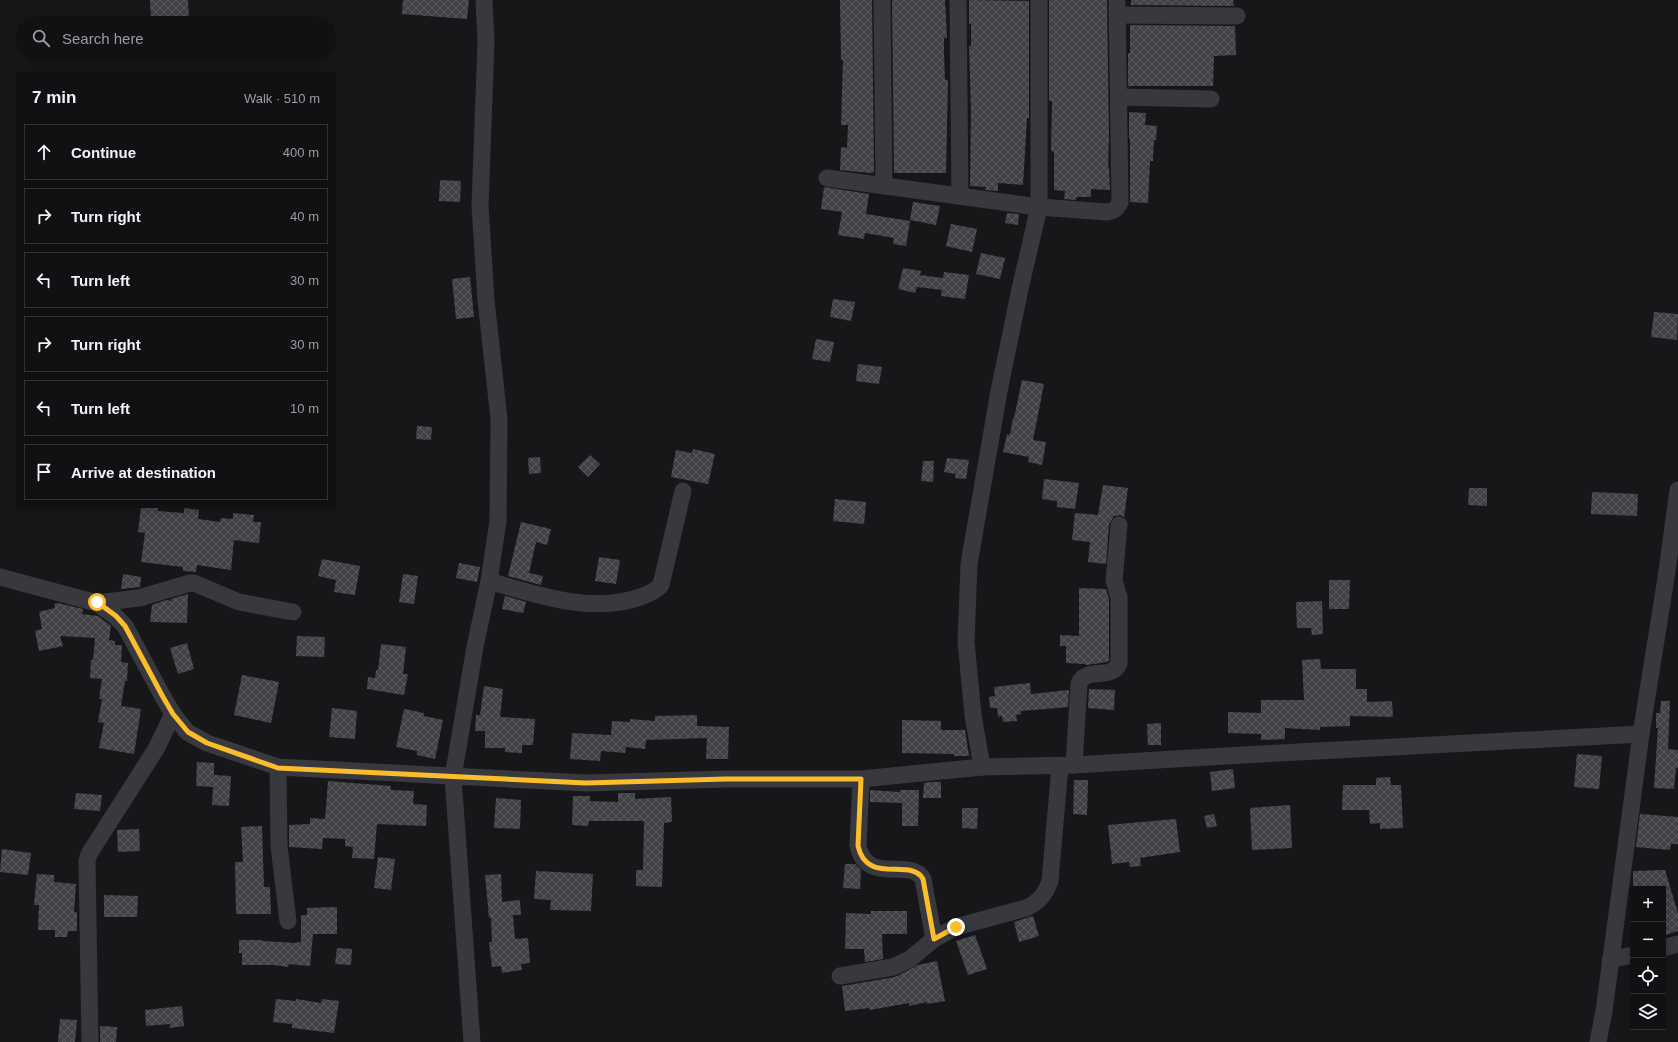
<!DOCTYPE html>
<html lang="en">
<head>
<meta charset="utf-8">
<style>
	body { margin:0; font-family:Arial,sans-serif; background:#1e1f21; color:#f1f3f6 }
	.controls { position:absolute; right:12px; bottom:12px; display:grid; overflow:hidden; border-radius:0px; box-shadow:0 2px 10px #0003 }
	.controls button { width:36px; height:36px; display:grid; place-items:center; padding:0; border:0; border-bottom:1px solid #303133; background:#111113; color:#f1f3f6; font:20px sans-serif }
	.stop { position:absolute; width:12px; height:12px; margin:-9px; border:3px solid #fcbd2c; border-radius:50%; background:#fff }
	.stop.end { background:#fcbd2c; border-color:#fff; box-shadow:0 1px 4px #0008 }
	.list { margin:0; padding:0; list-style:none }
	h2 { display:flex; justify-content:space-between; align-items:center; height:52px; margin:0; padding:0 16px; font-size:17px }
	h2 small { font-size:13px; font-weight:400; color:#9c9da0 }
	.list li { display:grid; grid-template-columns:26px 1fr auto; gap:12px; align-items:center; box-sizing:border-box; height:56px; margin:0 8px 8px; padding:0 8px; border:1px solid #303133; border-radius:0px }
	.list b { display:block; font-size:15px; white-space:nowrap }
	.list em { font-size:13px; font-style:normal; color:#9c9da0 }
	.icon { flex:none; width:22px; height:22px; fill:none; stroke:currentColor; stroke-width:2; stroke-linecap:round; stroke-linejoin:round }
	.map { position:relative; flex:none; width:1678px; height:1042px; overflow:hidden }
	.search { position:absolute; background:#111113; box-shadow:0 2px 10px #0003; left:16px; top:16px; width:320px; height:44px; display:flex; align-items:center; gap:10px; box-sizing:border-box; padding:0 14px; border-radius:22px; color:#9c9da0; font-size:15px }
	.panel { position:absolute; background:#111113; box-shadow:0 2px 10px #0003; left:16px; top:72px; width:320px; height:436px; border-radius:0px }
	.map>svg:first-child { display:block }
</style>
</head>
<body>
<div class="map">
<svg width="1678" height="1042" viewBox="0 0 1678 1042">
	<defs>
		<pattern id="building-cross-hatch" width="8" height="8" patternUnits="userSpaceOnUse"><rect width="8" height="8" fill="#414246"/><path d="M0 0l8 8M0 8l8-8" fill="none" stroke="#5a5b5f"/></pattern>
	</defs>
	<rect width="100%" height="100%" fill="#171719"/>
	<!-- building -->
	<g fill="url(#building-cross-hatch)">
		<path d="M150,0h38l1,20 -38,2z"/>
		<path d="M403,0h66l-2,19 -65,-5z"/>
		<path d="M840,0h32l2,172 -3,1 -31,-3 1,-23 6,1 1,-23h-7l2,-65h-2z"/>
		<path d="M892,0h53l2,38h-3v16l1,26h3l-2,93h-52z"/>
		<path d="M969,0l60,1v117h-2l-4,67 -25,-2v8l-13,-1 1,-3 -16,-1 1,-77 -2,-63h2v-22h-2z"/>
		<path d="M1049,0h58l2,137 -1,30h1l1,23 -19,-1v8h-15v3l-12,-1 1,-8 -11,-1v-38l-3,-1 1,-50h-3z"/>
		<path d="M1131,0h102l1,6 -103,-1z"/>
		<path d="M1130,25l105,1 1,29 -22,1 -1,30h-83l-2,1v-34h2z"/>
		<path d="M1129,107v5l17,1 -1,12 12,1 -1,14h-2l-1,21h-3l-2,42 -18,-1v-63l-1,-1z"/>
		<path d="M440,180l21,1 -1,21 -21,-1z"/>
		<path d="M824,187l45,7 -3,20 44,7 -4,25 -13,-2 1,-6 -29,-5 -1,6 -26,-4 4,-23 -21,-3z"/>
		<path d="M913,202l27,4 -4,19 -26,-5z"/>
		<path d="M1007,213l12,1 -1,11 -13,-2z"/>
		<path d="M951,224l26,5 -5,23 -26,-6z"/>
		<path d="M981,253l24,5 -5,21 -24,-5z"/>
		<path d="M903,268l18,3 -1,4 23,3 1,-6 25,3 -4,24 -24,-3 1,-6 -25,-3 -2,6 -17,-4z"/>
		<path d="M470,277l4,40 -18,2 -4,-40z"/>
		<path d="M833,299l22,3 -4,19 -21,-4z"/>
		<path d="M1654,312l24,2 -1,26 -26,-3z"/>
		<path d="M816,339l18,3 -4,20 -18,-3z"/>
		<path d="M858,364l24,3 -3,17 -23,-3z"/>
		<path d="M1022,380l22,4 -11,56 13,2 -4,23 -14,-3 1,-5 -26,-5 4,-18 3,1 3,-17h1z"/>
		<path d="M417,426l15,1 -1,13 -15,-1z"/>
		<path d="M693,449l22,5 -7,30 -37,-7 5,-27 16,3z"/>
		<path d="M590,455l10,9 -12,13 -10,-10z"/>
		<path d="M540,457l1,16 -12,1 -1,-16z"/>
		<path d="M947,458l22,2 -3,19 -11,-1 1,-4 -12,-2z"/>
		<path d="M923,461h11l-1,21 -12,-1z"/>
		<path d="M1044,479l35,4 -4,26 -18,-2v-6l-15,-2z"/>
		<path d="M1103,485l25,3 -4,29 -4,-2 -6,1 -5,8 -3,40 -18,-2 2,-20 -18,-2 3,-27 23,2z"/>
		<path d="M1469,488h18v18l-19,-1z"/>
		<path d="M1592,492l46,2 -1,22 -46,-2z"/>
		<path d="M835,499l31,3 -2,22 -31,-3z"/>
		<path d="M141,507h17v4l26,2v-5l15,2 -1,9 22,3 1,-4 12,1v-6l21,2 -1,7h8l-2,21 -25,-3 -3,30 -34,-5 -1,7 -13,-1v-4l-42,-5 4,-29 -7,-1z"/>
		<path d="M521,522l30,7 -4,16 -11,-3 -7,31 14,3 -2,9 -33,-9z"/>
		<path d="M599,557l21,3 -4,24 -21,-3z"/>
		<path d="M322,559l38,7 -5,29 -21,-3 2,-12 -18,-4z"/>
		<path d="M459,563l21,4 -3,15 -21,-4z"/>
		<path d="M123,574l18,3 -1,10 -19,2z"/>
		<path d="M403,574l15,2 -4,28 -15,-2z"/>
		<path d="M1329,580h21l-1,29h-20z"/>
		<path d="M1079,588l27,1 3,10v61l-2,2 -21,3 -1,-1 -19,-1v-17h-6v-11l19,1z"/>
		<path d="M188,594l-1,29 -37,-1 2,-17 14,-5 5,1v-2z"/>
		<path d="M505,596l21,6 -3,11 -21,-4z"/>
		<path d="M1322,601l1,33 -11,1 -1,-7h-14l-1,-26z"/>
		<path d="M58,603l25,6 -1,5 16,2 13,10 -2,14 6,1v4h7l-1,17 7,1 -1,18h-2l-4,25 20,3 -7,45 -35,-6 5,-25 -6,-1 4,-23h-3l3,-20 -12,-1 1,-18h2l2,-22 -35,-2 3,10 -24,5 -4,-20 7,-2 -3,-17 16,-4 -1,-4z"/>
		<path d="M297,636l28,1 -1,20 -28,-1z"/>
		<path d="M187,643l7,26 -16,5 -8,-26z"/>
		<path d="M381,644l25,3 -3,27h5l-4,21 -37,-6 1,-12 7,1 1,-8h2z"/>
		<path d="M1320,659l1,10h35v20h11v13l25,-1 1,16 -43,-1v10l-30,1v3l-35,-2v11l-24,1v-6l-33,-1v-21l33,1v-13h43l-2,-40z"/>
		<path d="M242,675l37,7 -8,41 -37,-8z"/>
		<path d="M1030,683l1,11 38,-4 -1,17 -47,4v3l-5,1 1,6 -14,1 -1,-6 -4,1 -1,-9h-7l-1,-11 6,-1 -1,-9z"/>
		<path d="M484,686l19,3 -3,28 35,2 -2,26h-11v8l-17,-1v-4h-20v-17h-10l1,-16h4z"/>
		<path d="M1089,689l26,1 -1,20 -26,-2z"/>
		<path d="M1661,701h9l-2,48 10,1v18h-2l-2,21 -20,-1 4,-60h-2v-15h4z"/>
		<path d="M332,708l25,3 -2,28 -26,-2z"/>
		<path d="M404,709l20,4v3l19,4 -8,39 -18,-4v-4l-21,-4z"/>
		<path d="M697,715v11l32,1 -1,32h-22l1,-21 -61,2 -1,9 -19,-2 -1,6 -24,-2 -1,10 -30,-2 2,-26 39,2 1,-14 18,1v-3l25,2v-5z"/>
		<path d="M902,720l39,1v9h24l4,26h-15v-2l-52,-1z"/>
		<path d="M1161,723v22h-13l-1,-21z"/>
		<path d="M1577,754l25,2 -3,33 -25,-2z"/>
		<path d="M197,762l17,1v12l17,1 -2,30 -17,-1 1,-18 -17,-1z"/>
		<path d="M1233,769l2,19 -23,3 -2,-19z"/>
		<path d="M1390,777l1,8h10l2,43 -23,1v-6l-10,1 -1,-14h-27l1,-25h33v-7z"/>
		<path d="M1074,780h14l-1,35 -14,-1z"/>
		<path d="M328,781l63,5v4l23,1 -1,13 14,1 -1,21 -49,-2 -3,35 -22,-1 1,-11 -8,-1v-7l-22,-1 -1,11 -33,-2v-22l21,-1v-6l15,1z"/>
		<path d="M931,782h10v16h-18l1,-15z"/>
		<path d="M870,790l30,2v-2h19l-1,36h-16v-23l-32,-1z"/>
		<path d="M76,793l26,2 -2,16 -26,-2z"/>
		<path d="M618,793h17v6l36,-2 1,25 -8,1 -2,64 -26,-1v-16h7l1,-49h-55l-1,5 -16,-1 1,-29h17v5l28,1z"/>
		<path d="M496,798l25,2 -1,29 -26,-1z"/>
		<path d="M1290,805l2,43 -40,2 -2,-42z"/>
		<path d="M962,808h16l-1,21 -15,-1z"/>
		<path d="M1214,814l3,12 -10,2 -3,-12z"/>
		<path d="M1640,814l38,3v27h-7l-1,6 -34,-3z"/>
		<path d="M1176,819l4,33 -40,6 1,8 -11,1 -1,-5 -17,2 -4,-39z"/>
		<path d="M262,826l2,61h6l1,27h-35l-1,-52h8l-2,-35z"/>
		<path d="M139,829l1,22 -22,1 -1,-22z"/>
		<path d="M2,849l29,4 -3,22 -28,-3z"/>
		<path d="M378,857l17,2 -4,31 -17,-2z"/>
		<path d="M845,864h10l6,6 -1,19 -17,-1z"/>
		<path d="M1665,870l13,43v18l-15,5v-47h-30v-18z"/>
		<path d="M536,871l57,3 -2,37 -41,-1 1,-10 -17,-1z"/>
		<path d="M37,874l17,1v7l22,2 -2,28h3v19h-9l-1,6h-12v-7h-17l1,-25h-5z"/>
		<path d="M501,874l1,28 18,-2 1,15h-8l2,24 13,-1 2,25 -9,1 1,6 -20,3 -1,-7 -9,1 -3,-25h3l-1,-25 -2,1 -4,-43z"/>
		<path d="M104,895l34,1 -1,21h-33z"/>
		<path d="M337,907v27h-24l-3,32 -21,-2 -1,3 -14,-2h-32v-12h-3v-13h23v1l35,2v-1h4v-27h6v-7z"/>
		<path d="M871,911h36v23h-25l1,25 -18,3 -1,-13h-19l1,-36 25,1z"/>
		<path d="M1033,916l6,20 -20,6 -5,-20z"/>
		<path d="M975,935l12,34 -19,6 -12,-34z"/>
		<path d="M337,948l15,1 -1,16 -16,-1z"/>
		<path d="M937,961l8,40 -18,3v-2l-18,4v-3l-39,7 -1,-2 -24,3 -3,-25 53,-9 23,-12z"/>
		<path d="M276,999l20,2v-2l25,4 1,-4 17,2 -5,32 -42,-5v-4l-19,-2z"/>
		<path d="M182,1006l2,20 -14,2v-4l-24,2 -1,-16z"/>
		<path d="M60,1019l17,1 -2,22h-17z"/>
		<path d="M100,1026l17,1 -1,15h-16z"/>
	</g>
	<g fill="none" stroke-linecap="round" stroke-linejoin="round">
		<!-- minor -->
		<g stroke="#38393e" stroke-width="17">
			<path d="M882,0l2,186"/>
			<path d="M958,0l2,196"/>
			<path d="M1117,15l120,1"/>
			<path d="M1119,97l92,2"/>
			<path d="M827,178l212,29 68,5c7,-1 10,-3 13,-10l-3,-202"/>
			<path d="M0,577l97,26 18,13 10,10 38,71 10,17 14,18 20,11 71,24 308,16 140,-4h135l121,-12 92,-2 168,-10 399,-21"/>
			<path d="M489,581c48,14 105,34 154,15 7,-3 13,-5 18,-11l22,-94"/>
			<path d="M97,603l42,-5 51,-15h4l45,19 54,10"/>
			<path d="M1074,765l5,-81c7,-19 33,-2 40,-21v-66l-5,-16 5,-56"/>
			<path d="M278,767l1,79 9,75"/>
			<path d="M982,767l-9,-52 -7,-73 3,-78 30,-173 21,-102 19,-82v-207"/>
			<path d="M861,779l-3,67c9,40 53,11 65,33l11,60"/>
			<path d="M1663,948l15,-4"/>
			<path d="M1610,960l23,-5"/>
			<path d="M840,976l53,-9 17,-8 24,-20 22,-12 70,-19c13,-6 19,-13 24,-27l10,-115"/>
			<path d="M90,1042l-3,-181 2,-7 67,-105 17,-35"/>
			<path d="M472,1042l-19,-265 22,-130 14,-66 9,-60 1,-102 -13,-119 -6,-94 6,-164 -2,-42"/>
			<path d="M1598,1042l6,-31 37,-277 25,-156 12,-88"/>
		</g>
	</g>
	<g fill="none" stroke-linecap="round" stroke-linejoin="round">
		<!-- route -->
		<path stroke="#fcbd2c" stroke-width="5" d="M97,602l19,14 9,10 38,71 10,17 15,18 19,11 71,25 308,15 140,-4h135l-3,67c9,40 53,11 65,33l11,60 22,-12"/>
	</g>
</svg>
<div class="controls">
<button>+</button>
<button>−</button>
<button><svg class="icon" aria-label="locate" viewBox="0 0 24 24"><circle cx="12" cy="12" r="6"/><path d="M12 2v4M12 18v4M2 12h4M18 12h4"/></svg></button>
<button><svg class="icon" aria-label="layers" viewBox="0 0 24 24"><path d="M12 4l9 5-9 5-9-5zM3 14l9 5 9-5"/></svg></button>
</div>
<div class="stop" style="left:97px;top:602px"></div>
<div class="stop end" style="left:956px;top:927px"></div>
<div class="search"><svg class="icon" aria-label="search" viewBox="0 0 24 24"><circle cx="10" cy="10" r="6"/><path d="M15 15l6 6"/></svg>Search here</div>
<section class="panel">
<h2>7 min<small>Walk · 510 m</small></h2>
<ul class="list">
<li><svg class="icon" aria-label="ahead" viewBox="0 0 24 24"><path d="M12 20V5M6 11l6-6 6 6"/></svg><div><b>Continue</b></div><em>400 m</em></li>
<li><svg class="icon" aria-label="right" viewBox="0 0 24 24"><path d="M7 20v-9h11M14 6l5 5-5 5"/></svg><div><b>Turn right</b></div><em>40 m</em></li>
<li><svg class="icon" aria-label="left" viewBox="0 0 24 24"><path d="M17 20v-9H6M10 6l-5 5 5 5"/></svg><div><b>Turn left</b></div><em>30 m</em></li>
<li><svg class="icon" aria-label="right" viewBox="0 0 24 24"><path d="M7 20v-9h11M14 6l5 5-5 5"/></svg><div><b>Turn right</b></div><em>30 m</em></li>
<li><svg class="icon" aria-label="left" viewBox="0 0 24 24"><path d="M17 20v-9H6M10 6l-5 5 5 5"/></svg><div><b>Turn left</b></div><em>10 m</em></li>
<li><svg class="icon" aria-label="arrive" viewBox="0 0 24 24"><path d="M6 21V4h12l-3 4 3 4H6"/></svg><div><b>Arrive at destination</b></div></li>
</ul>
</section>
</div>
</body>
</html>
